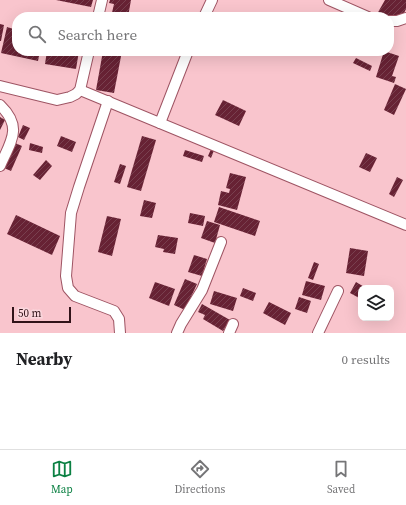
<!DOCTYPE html>
<html lang="en">
<head>
<meta charset="utf-8">
<style>
	body { margin:0; font-family:"Source Serif 4",serif; background:#f6f6f6; color:#202124 }
	.controls { position:absolute; right:12px; bottom:12px; display:grid; overflow:hidden; border-radius:8px; box-shadow:0 4px 16px #0002 }
	.controls button { width:36px; height:36px; display:grid; place-items:center; padding:0; border:0; border-bottom:1px solid #e0e0e0; background:#fff; color:#202124; font:20px sans-serif }
	.scale { position:absolute; left:12px; bottom:10px; width:59px; box-sizing:border-box; padding-left:4px; border:2px solid #311319; border-top:0; font-size:11px; line-height:14px; white-space:nowrap; color:#311319; -webkit-text-stroke:3px #fbd7dd; paint-order:stroke }
	.list { margin:0; padding:0; list-style:none }
	h2 { display:flex; justify-content:space-between; align-items:center; height:52px; margin:0; padding:0 16px; font-size:17px }
	h2 small { font-size:13px; font-weight:400; color:#757577 }
	.icon { flex:none; width:22px; height:22px; fill:none; stroke:currentColor; stroke-width:2; stroke-linecap:round; stroke-linejoin:round }
	.map { position:relative; flex:none; width:406px; height:333px; overflow:hidden }
	.search { position:absolute; background:#fff; box-shadow:0 4px 16px #0002; left:12px; right:12px; top:12px; height:44px; display:flex; align-items:center; gap:10px; box-sizing:border-box; padding:0 14px; border-radius:16px; color:#757577; font-size:15px }
	.sheet { height:116px; background:#fff }
	nav { display:flex; justify-content:space-around; align-items:center; box-sizing:border-box; height:56px; border-top:1px solid #e0e0e0; background:#fff; font-size:11px; color:#757577 }
	nav a { display:grid; justify-items:center; gap:2px }
	nav .on { color:#0b8043 }
	.map>svg:first-child { display:block }
</style>
</head>
<body>
<div class="map">
<svg width="406" height="333" viewBox="0 0 406 333">
	<defs>
		<pattern id="building-hatch" width="6" height="6" patternUnits="userSpaceOnUse"><rect width="6" height="6" fill="#672234"/><path d="M-1 1l2-2M0 6l6-6M5 7l2-2" fill="none" stroke="#79404f"/></pattern>
	</defs>
	<rect width="100%" height="100%" fill="#f9c5cd"/>
	<!-- building -->
	<g fill="url(#building-hatch)">
		<path d="M56,0h37l-2,7z"/>
		<path d="M110,0h21l-3,17h-17l3,-13 -5,-1z"/>
		<path d="M385,0h21v9l-8,16 -9,-8h-7l-5,-3z"/>
		<path d="M0,24l4,1 -3,16h-1z"/>
		<path d="M7,27l10,3v21h23l-2,10 -37,-8z"/>
		<path d="M47,51h32l-3,18 -31,-5z"/>
		<path d="M103,51h19l-8,42 -18,-3z"/>
		<path d="M384,51l15,5 -7,20 4,1 -2,6 -18,-6z"/>
		<path d="M356,58l16,8 -2,5 -17,-8z"/>
		<path d="M395,84l11,5 -12,26 -10,-5z"/>
		<path d="M223,100l23,11 -7,15 -24,-11z"/>
		<path d="M0,117l5,3 -5,10z"/>
		<path d="M23,125l7,3 -6,12 -6,-3z"/>
		<path d="M61,136l15,6 -4,10 -15,-6z"/>
		<path d="M142,136l14,4 -15,51 -14,-4z"/>
		<path d="M15,143l7,3 -11,25 -7,-3z"/>
		<path d="M30,143l13,4 -1,6 -13,-3z"/>
		<path d="M212,147l3,1 -4,10 -3,-2z"/>
		<path d="M185,150l19,6 -2,6 -19,-6z"/>
		<path d="M366,153l11,5 -7,14 -11,-5z"/>
		<path d="M46,160l6,6 -12,14 -7,-5z"/>
		<path d="M120,164l6,2 -6,18 -6,-2z"/>
		<path d="M230,173l16,4 -9,33 -19,-5 3,-14 8,2 1,-4 -4,-1z"/>
		<path d="M397,177l6,3 -9,17 -5,-3z"/>
		<path d="M144,200l12,3 -4,15 -12,-2z"/>
		<path d="M219,207l41,14 -5,15 -41,-14z"/>
		<path d="M190,213l15,3 -2,10 -15,-3z"/>
		<path d="M16,215l44,21 -8,19 -45,-21z"/>
		<path d="M107,216l14,3 -9,37 -14,-4z"/>
		<path d="M207,221l13,4 -5,18 -14,-5z"/>
		<path d="M158,235l20,3 -3,16 -12,-2 1,-3 -9,-2z"/>
		<path d="M350,248l18,3 -4,25 -18,-3z"/>
		<path d="M194,255l13,4 -5,17 -14,-4z"/>
		<path d="M314,262l5,2 -6,16 -5,-2z"/>
		<path d="M185,279l12,5 -12,26 -11,-5z"/>
		<path d="M306,281l19,5 -4,14 -19,-5z"/>
		<path d="M155,282l20,7 -6,17 -20,-8z"/>
		<path d="M356,282l10,6h-5v11l-11,-6z"/>
		<path d="M243,288l13,5 -3,8 -13,-5z"/>
		<path d="M214,291l23,7 -4,13 -23,-7z"/>
		<path d="M299,297l12,4 -4,12 -12,-4z"/>
		<path d="M269,302l22,11 -6,12 -22,-12z"/>
		<path d="M202,304l28,16 -7,11 -20,-12 2,-4 -7,-3z"/>
	</g>
	<g fill="none" stroke-linecap="round" stroke-linejoin="round">
		<!-- minor casing -->
		<g stroke="#9e5463" stroke-width="12">
			<g id="minor">
				<path d="M329,0l39,17"/>
				<path d="M98,17l4,-17"/>
				<path d="M204,17l8,-17"/>
				<path d="M389,21h8l9,-3"/>
				<path d="M0,86l57,14 13,-3 6,-3 4,-4 9,-39"/>
				<path d="M80,90l326,135"/>
				<path d="M108,101l-29,86 -8,26 -5,63 2,12 7,8 39,15 5,8 1,14"/>
				<path d="M0,105c23,22 11,36 0,61"/>
				<path d="M160,123l28,-72"/>
				<path d="M177,333l4,-9 21,-34 19,-48"/>
				<path d="M229,333l4,-9"/>
				<path d="M318,333l20,-42"/>
			</g>
		</g>
		<!-- minor -->
		<use href="#minor" stroke="#fff" stroke-width="10"/>
	</g>
</svg>
<div class="controls">
<button><svg class="icon" aria-label="layers" viewBox="0 0 24 24"><path d="M12 4l9 5-9 5-9-5zM3 14l9 5 9-5"/></svg></button>
</div>
<div class="scale">50 m</div>
<div class="search"><svg class="icon" aria-label="search" viewBox="0 0 24 24"><circle cx="10" cy="10" r="6"/><path d="M15 15l6 6"/></svg>Search here</div>
</div>
<section class="sheet">
<h2>Nearby<small>0 results</small></h2>
<ul class="list">
</ul>
</section>
<nav>
<a class="on"><svg class="icon" aria-label="map" viewBox="0 0 24 24"><path d="M3 6l6-2 6 2 6-2v14l-6 2-6-2-6 2zM9 4v14M15 6v14"/></svg>Map</a>
<a><svg class="icon" aria-label="directions" viewBox="0 0 24 24"><path d="M12 3l9 9-9 9-9-9zM9 14v-3h6M13 9l2 2-2 2"/></svg>Directions</a>
<a><svg class="icon" aria-label="saved" viewBox="0 0 24 24"><path d="M7 4h10v16l-5-4-5 4z"/></svg>Saved</a>
</nav>
</body>
</html>
